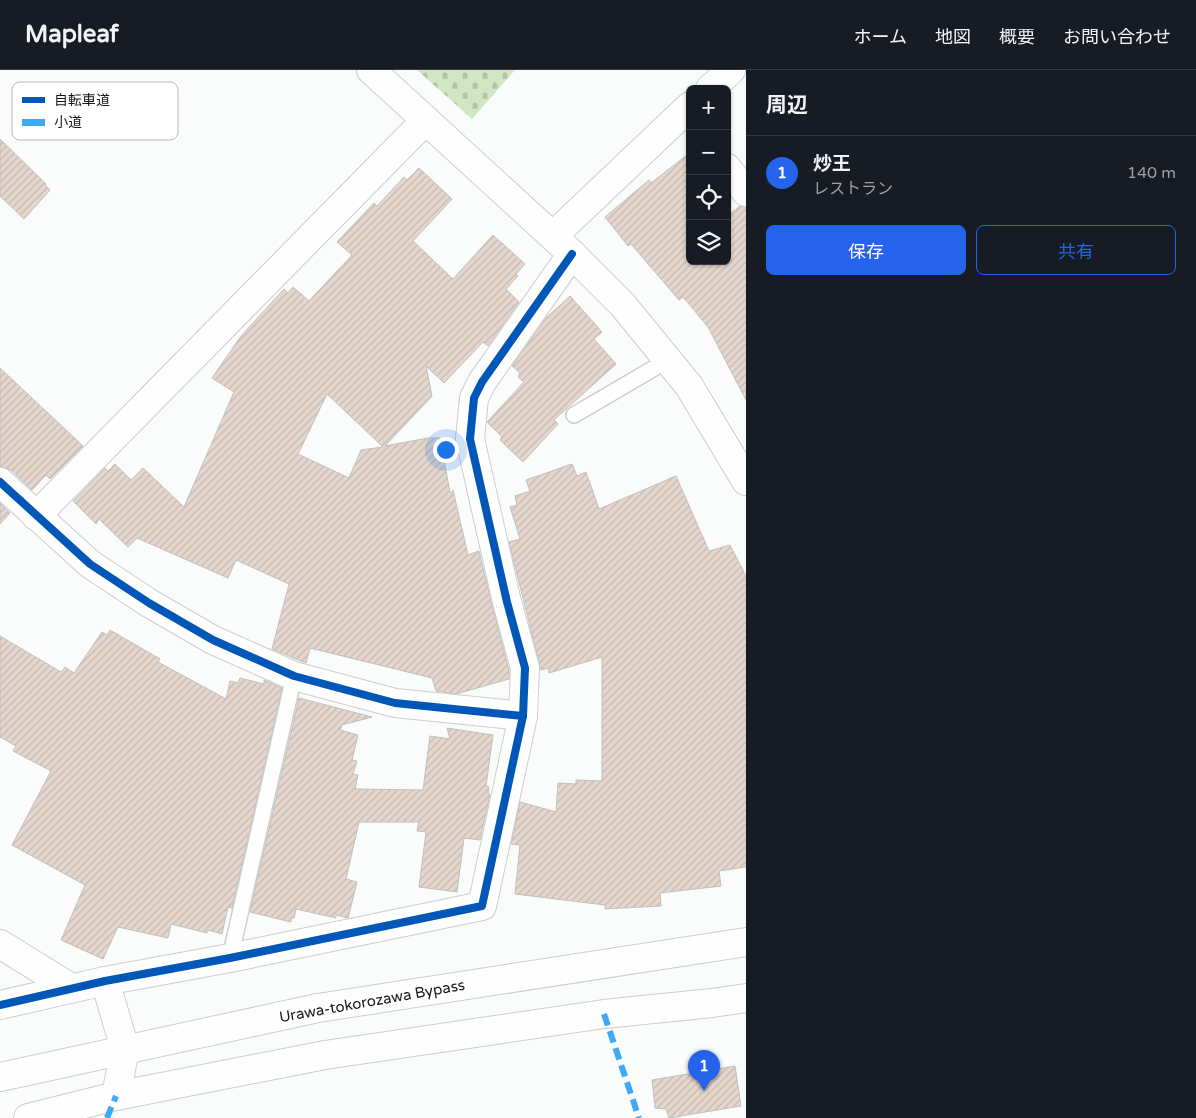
<!DOCTYPE html>
<html lang="ja">
<head>
<meta charset="utf-8">
<style>
	body { margin:0; font-family:"Varela Round","Noto Sans JP",sans-serif; background:#242831; color:#f1f3f6 }
	.controls { position:absolute; right:15px; top:15px; display:grid; overflow:hidden; border-radius:8px; box-shadow:0 1px 4px #0004 }
	.controls button { width:45px; height:45px; display:grid; place-items:center; padding:0; border:0; border-bottom:1px solid #363941; background:#171b24; color:#f1f3f6; font:25px sans-serif }
	.you { position:absolute; left:445px; top:379px; width:18px; height:18px; margin:-12px; border:4px solid #fff; border-radius:50%; background:#1a73e8; box-shadow:0 0 0 8px #1a73e833 }
	.badge { display:grid; place-items:center; width:32px; height:32px; border-radius:50%; background:#2563eb; color:#fff; font-size:16px; font-weight:700 }
	.pin { position:absolute; translate:-50% -41px; filter:drop-shadow(0 1px 2px #0008) }
	.pin::after { content:''; position:absolute; top:26px; width:18px; height:15px; background:inherit; clip-path:polygon(0 0,100% 0,50% 100%) }
	.list { margin:0; padding:0; list-style:none }
	h2 { display:flex; justify-content:space-between; align-items:center; height:65px; margin:0; padding:0 20px; font-size:21px }
	h2 small { font-size:16px; font-weight:400; color:#9ea1a6 }
	.list li { display:grid; grid-template-columns:32px 1fr auto; gap:15px; align-items:center; box-sizing:border-box; height:75px; padding:0 20px; border-top:1px solid #363941 }
	.list b { display:block; font-size:19px; white-space:nowrap }
	.list p { margin:0; font-size:16px; white-space:nowrap; color:#9ea1a6 }
	.list em { font-size:16px; font-style:normal; color:#9ea1a6 }
	.actions { display:flex; gap:10px; padding:15px 20px }
	.actions a { flex:1; padding:11px 0; border:1px solid #2563eb; border-radius:8px; text-align:center; font-size:18px; color:#2563eb }
	.actions .main { background:#2563eb; color:#fff }
	.icon { flex:none; width:28px; height:28px; fill:none; stroke:currentColor; stroke-width:2; stroke-linecap:round; stroke-linejoin:round }
	.map { position:relative; flex:none; width:746px; height:1048px; overflow:hidden }
	header { display:flex; align-items:center; gap:30px; box-sizing:border-box; height:70px; padding:0 25px; background:#171b24; border-bottom:1px solid #363941 }
	header strong { font-size:24px }
	nav { display:flex; gap:28px; margin-inline-start:auto; font-size:18px }
	main { display:flex }
	aside { flex:1; background:#171b24 }
	.map>svg:first-child { display:block }
</style>
</head>
<body>
<header>
<strong>Mapleaf</strong>
<nav><a>ホーム</a><a>地図</a><a>概要</a><a>お問い合わせ</a></nav>
</header>
<main>
<div class="map">
<svg width="746" height="1048" viewBox="0 0 746 1048">
	<defs>
		<pattern id="cemetery-stones" width="16" height="16" patternUnits="userSpaceOnUse" patternTransform="scale(1.25)"><rect width="16" height="16" fill="#d1e6c3"/><path d="M2 7V4a2 2 0 0 1 4 0v3zM10 15v-3a2 2 0 0 1 4 0v3z" fill="#b3c5a7"/></pattern>
		<pattern id="building-hatch" width="6" height="6" patternUnits="userSpaceOnUse" patternTransform="scale(1.25)"><rect width="6" height="6" fill="#e5d7cd"/><path d="M-1 1l2-2M0 6l6-6M5 7l2-2" fill="none" stroke="#c4b8af"/></pattern>
	</defs>
	<rect width="100%" height="100%" fill="#fafbfb"/>
	<!-- cemetery -->
	<path fill="url(#cemetery-stones)" d="M417,0h98l-43,49z"/>
	<!-- building -->
	<g fill="url(#building-hatch)" stroke="#c0c0c0" fill-rule="evenodd">
		<path d="M0,69l46,45 -1,1 5,5 -26,29 -24,-23z"/>
		<path d="M687,85l3,3v103h37v-53l4,5 9,-7 6,1v193l-38,-73 -25,-30 -4,3 -48,-56 -3,2 -23,-29 44,-37 2,3z"/>
		<path d="M419,98l33,31 -39,42 40,38 40,-44 32,29 -9,10 2,2 -12,13 13,13 -31,44 -5,-4 -39,41 -18,-17 6,30 -47,50 43,-8h12l10,55 3,-3 15,65 11,-4 13,55 17,64v9l-53,15 -20,-3 -4,-13 -122,-30 -4,15 -34,-14 17,-65 -53,-24 -8,18 -91,-40 -9,9 -29,-28 -3,5 -23,-23 32,-33 3,3 7,-7 16,16 12,-12 41,39 50,-115 -22,-14 29,-42 43,-47 4,4 5,-6 16,14 43,-46 -15,-13 37,-39 3,3 27,-29 3,3zM327,324l56,53 -22,3 -12,28 -51,-24z"/>
		<path d="M570,226l32,36 -8,7 22,25 -62,56 4,4 -35,38 -23,-22 2,-3 -15,-15 37,-40 -6,-5 2,-4 -8,-7 34,-48z"/>
		<path d="M0,298l83,78 -33,33 -4,-4 -14,15 -21,-20 -11,-3z"/>
		<path d="M572,394l5,12 9,-4 13,37 77,-33 33,75 21,-6 16,31v291l-27,4 2,15 -61,7 1,13 -56,3v-4l-90,-11 5,-49 -9,-1 9,-42 36,10 2,-29 18,1v-4l26,1v-124l-53,16 -1,-5 -7,2 -32,-128 11,-3 -10,-32 7,-2 -2,-9 15,-5 -4,-11z"/>
		<path d="M0,433l10,10 -10,11z"/>
		<path d="M110,560l50,29 -2,3 68,37 4,-18 8,2 2,-5 24,6v-4l18,8 -50,220 -4,-1 -6,27 -14,-4 -1,3 -36,-9 -3,14 -50,-11 -15,32 -42,-19 24,-55 -73,-40 39,-74 -38,-20 3,-5 -16,-9v-101l61,36 4,-5 9,6 28,-41 5,3z"/>
		<path d="M299,628l73,19 -30,8 -2,5 18,5 -6,25 5,1 -4,13 5,1 -3,14 68,1 7,-54 20,3 -3,-11 46,7 -7,51 3,1 -1,7h2l-10,46 -16,-2 -7,54 -38,-5 7,-55 -9,-1 2,-9h-60l-13,57 11,3 -9,36 -12,-3v3l-40,-9 -2,9h-3v4l-41,-10z"/>
		<path d="M735,996l6,40 -72,12 -3,-9 -11,-1 -3,-28z"/>
	</g>
	<g fill="none" stroke-linecap="round" stroke-linejoin="round">
		<!-- lane casing -->
		<g stroke="#cccdcd" stroke-width="18">
			<g id="lane">
				<path d="M574,345l94,-55"/>
				<path d="M230,888l64,-282"/>
			</g>
		</g>
		<!-- street casing -->
		<g stroke="#cccdcd" stroke-width="30">
			<g id="street">
				<path d="M727,98l19,24"/>
				<path d="M0,412l90,82 59,39 64,37 81,36 101,27 128,13"/>
				<path d="M36,446l390,-396"/>
				<path d="M0,874l71,44"/>
				<path d="M105,911l20,68 -9,47"/>
				<path d="M0,935l105,-24 125,-23 252,-52 41,-190 2,-48 -18,-66 -37,-163 4,-41 8,-16 90,-128"/>
			</g>
		</g>
		<!-- secondary casing -->
		<g stroke="#cccdcd" stroke-width="30">
			<g id="secondary">
				<path d="M371,0l201,184 50,50 67,82 57,95"/>
				<path d="M710,19l21,-19"/>
				<path d="M553,166l137,-130"/>
			</g>
		</g>
		<!-- highway casing -->
		<g stroke="#cccdcd" stroke-width="30">
			<g id="highway">
				<path d="M0,1007l318,-69 428,-66"/>
				<path d="M28,1048l88,-22 209,-41 279,-41 108,-11 34,-5"/>
			</g>
		</g>
		<!-- lane -->
		<use href="#lane" stroke="#fefefe" stroke-width="15"/>
		<!-- street -->
		<use href="#street" stroke="#fefefe" stroke-width="28"/>
		<!-- secondary -->
		<use href="#secondary" stroke="#fefefe" stroke-width="28"/>
		<!-- highway -->
		<use href="#highway" stroke="#fefefe" stroke-width="28"/>
		<!-- quiet -->
		<g stroke="#3fa9f5" stroke-width="6" stroke-dasharray="12 6" stroke-linecap="butt">
			<path d="M604,944l35,104"/>
			<path d="M107,1048l9,-22"/>
		</g>
		<!-- cycleway casing -->
		<g stroke="#fff" stroke-width="11">
			<g id="cycleway">
				<path d="M0,412l90,82 59,39 64,37 81,36 101,27 128,13"/>
				<path d="M0,935l105,-24 125,-23 252,-52 41,-190 2,-48 -18,-66 -37,-163 4,-41 8,-16 90,-128"/>
			</g>
		</g>
		<!-- cycleway -->
		<use href="#cycleway" stroke="#0057b8" stroke-width="8"/>
	</g>
	<g text-anchor="middle" dominant-baseline="central" stroke-width="5" stroke-linejoin="round" paint-order="stroke">
		<!-- street labels -->
		<g font-size="15" fill="#151616" stroke="#fff">
			<text transform="translate(372 931) rotate(-10)">Urawa-tokorozawa Bypass</text>
		</g>
	</g>
	<!-- legend -->
	<rect x="12" y="12" width="166" height="58" rx="8" fill="#fff" stroke="#b9b9b9" stroke-width="1"/>
	<rect x="22" y="27" width="23" height="6" fill="#0057b8"/>
	<rect x="22" y="49" width="23" height="7" fill="#3fa9f5"/>
	<g font-size="14" fill="#151616">
		<text x="54" y="35">自転車道</text>
		<text x="54" y="57">小道</text>
	</g>
</svg>
<div class="controls">
<button>+</button>
<button>−</button>
<button><svg class="icon" aria-label="locate" viewBox="0 0 24 24"><circle cx="12" cy="12" r="6"/><path d="M12 2v4M12 18v4M2 12h4M18 12h4"/></svg></button>
<button><svg class="icon" aria-label="layers" viewBox="0 0 24 24"><path d="M12 4l9 5-9 5-9-5zM3 14l9 5 9-5"/></svg></button>
</div>
<div class="you"></div>
<div class="pin badge" style="left:704px;top:1021px">1</div>
</div>
<aside>
<h2>周辺<small></small></h2>
<ul class="list">
<li><span class="badge">1</span><div><b>炒王</b><p>レストラン</p></div><em>140 m</em></li>
</ul>
<div class="actions"><a class="main">保存</a><a>共有</a></div>
</aside>
</main>
</body>
</html>
